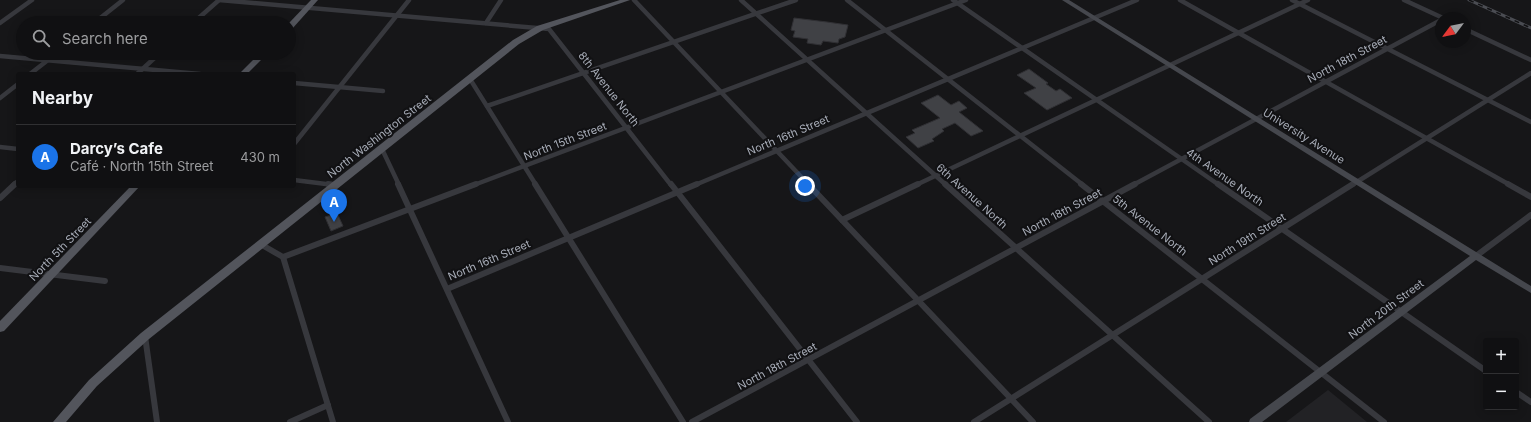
<!DOCTYPE html>
<html lang="en">
<head>
<meta charset="utf-8">
<style>
	body { margin:0; font-family:Inter,sans-serif; background:#1e1e20; color:#f1f3f6 }
	.controls { position:absolute; right:12px; bottom:12px; display:grid; overflow:hidden; border-radius:4px; box-shadow:0 2px 10px #0003 }
	.controls button { width:36px; height:36px; display:grid; place-items:center; padding:0; border:0; border-bottom:1px solid #303032; background:#101012; color:#f1f3f6; font:20px sans-serif }
	.compass { position:absolute; left:1435px; top:12px; width:36px; height:36px; border-radius:50%; background:#101012; box-shadow:0 2px 10px #0003; rotate:238deg }
	.you { position:absolute; left:805px; top:186px; width:14px; height:14px; margin:-10px; border:3px solid #fff; border-radius:50%; background:#1a73e8; box-shadow:0 0 0 6px #1a73e833 }
	.badge { display:grid; place-items:center; width:26px; height:26px; border-radius:50%; background:#1a73e8; color:#fff; font-size:13px; font-weight:700 }
	.pin { position:absolute; translate:-50% -33px; filter:drop-shadow(0 1px 2px #0008) }
	.pin::after { content:''; position:absolute; top:21px; width:14px; height:12px; background:inherit; clip-path:polygon(0 0,100% 0,50% 100%) }
	.list { margin:0; padding:0; list-style:none }
	h2 { display:flex; justify-content:space-between; align-items:center; height:52px; margin:0; padding:0 16px; font-size:17px }
	h2 small { font-size:13px; font-weight:400; color:#9c9d9f }
	.list li { display:grid; grid-template-columns:26px 1fr auto; gap:12px; align-items:center; box-sizing:border-box; height:64px; padding:0 16px; border-top:1px solid #303032 }
	.list b { display:block; font-size:15px; white-space:nowrap }
	.list p { margin:0; font-size:13px; white-space:nowrap; color:#9c9d9f }
	.list em { font-size:13px; font-style:normal; color:#9c9d9f }
	.icon { flex:none; width:22px; height:22px; fill:none; stroke:currentColor; stroke-width:2; stroke-linecap:round; stroke-linejoin:round }
	.map { position:relative; flex:none; width:1531px; height:422px; overflow:hidden }
	.search { position:absolute; background:#101012; box-shadow:0 2px 10px #0003; left:16px; top:16px; width:280px; height:44px; display:flex; align-items:center; gap:10px; box-sizing:border-box; padding:0 14px; border-radius:22px; color:#9c9d9f; font-size:15px }
	.panel { position:absolute; background:#101012; box-shadow:0 2px 10px #0003; left:16px; top:72px; width:280px; height:116px; border-radius:4px }
	.map>svg:first-child { display:block }
</style>
</head>
<body>
<div class="map">
<svg width="1531" height="422" viewBox="0 0 1531 422">
	<rect width="100%" height="100%" fill="#161618"/>
	<!-- built -->
	<path fill="#222225" d="M1328,390l39,32h-81z"/>
	<!-- building -->
	<g fill="#404145" stroke="#303034">
		<path d="M794,18l33,4 21,3 -3,12 -6,2 -1,4 -15,-2 -2,4 -14,-2 1,-4 -15,-2 2,-6 -4,-1z"/>
		<path d="M1029,69l19,14 -2,1 10,7 4,-2 12,9 -25,12 -23,-17 12,-5 -19,-13z"/>
		<path d="M938,95l13,10 8,-4 8,7 -8,4 24,19 -12,5 -16,-13 -13,6 2,2 -12,8 2,2 -16,7 -12,-11 9,-4 -3,-3 28,-12 -19,-15z"/>
		<path d="M337,213l6,13 -12,5 -6,-14z"/>
	</g>
	<g fill="none" stroke-linecap="round" stroke-linejoin="round">
		<!-- street-far1 -->
		<g stroke="#37383d" stroke-width="4.5">
			<path d="M219,0l330,29 122,156"/>
			<path d="M634,0l175,185"/>
			<path d="M741,0l205,185"/>
			<path d="M847,0l236,185"/>
			<path d="M953,0l266,185"/>
			<path d="M1180,0l330,185"/>
			<path d="M1292,0l239,122"/>
			<path d="M1404,0l39,18"/>
			<path d="M0,23l32,-23"/>
			<path d="M94,23l29,-23"/>
			<path d="M193,23l26,-23"/>
			<path d="M486,23l15,-23"/>
			<path d="M1465,29l66,31"/>
			<path d="M0,56l200,18"/>
			<path d="M30,74l27,-21"/>
			<path d="M137,74l23,-21"/>
			<path d="M470,79l66,106"/>
			<path d="M294,83l89,8"/>
			<path d="M0,98l18,-14"/>
			<path d="M487,106l309,-106"/>
			<path d="M294,144l115,-144"/>
			<path d="M0,147l18,2"/>
			<path d="M382,149l17,36"/>
			<path d="M294,180l40,5"/>
			<path d="M13,185l5,-4"/>
			<path d="M474,185l492,-185"/>
			<path d="M695,185l442,-185"/>
			<path d="M916,185l392,-185"/>
			<path d="M1133,185l308,-165"/>
			<path d="M1352,185l179,-112"/>
		</g>
		<!-- street -->
		<g stroke="#37383d" stroke-width="6">
			<path d="M328,184l6,1"/>
			<path d="M398,184l110,238"/>
			<path d="M535,184l148,238"/>
			<path d="M671,184l186,238"/>
			<path d="M808,184l225,238"/>
			<path d="M945,184l264,238"/>
			<path d="M1081,184l303,238"/>
			<path d="M1218,184l268,187"/>
			<path d="M1508,184l23,13"/>
			<path d="M0,198l15,-14"/>
			<path d="M842,220l76,-36"/>
			<path d="M262,245l21,12 50,165"/>
			<path d="M1476,256l55,-41"/>
			<path d="M283,257l193,-73"/>
			<path d="M0,268l105,13"/>
			<path d="M447,289l250,-105"/>
			<path d="M145,336l12,86"/>
			<path d="M1516,392l15,10"/>
			<path d="M290,422l38,-17"/>
			<path d="M692,422l443,-238"/>
			<path d="M974,422l379,-238"/>
		</g>
		<!-- secondary -->
		<path fill="#45474d" fill-rule="evenodd" d="M1062,0h7l462,286v7l-55,-33 -214,162h-13l1,-3 220,-163z"/>
		<!-- primary -->
		<g fill="#53555c" fill-rule="evenodd">
			<path d="M311,0h7l-26,29h-3v-6z"/>
			<path d="M620,0h10l-87,30 -24,14 -370,295 -52,47 -31,36h-13l36,-42 52,-47 372,-293 24,-14z"/>
			<path d="M260,53h8l-21,21h-8z"/>
			<path d="M131,186h9l-136,145 -4,1v-11z"/>
		</g>
		<!-- rail casing -->
		<g stroke="#4a4c52" stroke-width="3">
			<path id="rail" d="M1469,0l62,28"/>
		</g>
		<!-- rail -->
		<use href="#rail" stroke="#111113" stroke-width="1.5" stroke-dasharray="5" stroke-linecap="butt"/>
	</g>
	<g text-anchor="middle" dominant-baseline="central" stroke-width="4" stroke-linejoin="round" paint-order="stroke">
		<!-- street labels -->
		<g font-size="11" fill="#a8adb8" stroke="#111113">
			<text transform="translate(1347 59) rotate(-28)">North 18th Street</text>
			<text transform="translate(609 89) rotate(52)">8th Avenue North</text>
			<text transform="translate(788 135) rotate(-23)">North 16th Street</text>
			<text transform="translate(379 136) rotate(-38)">North Washington Street</text>
			<text transform="translate(1304 136) rotate(32)">University Avenue</text>
			<text transform="translate(565 141) rotate(-21)">North 15th Street</text>
			<text transform="translate(1225 177) rotate(35)">4th Avenue North</text>
			<text transform="translate(972 196) rotate(42)">6th Avenue North</text>
			<text transform="translate(1062 212) rotate(-28)">North 18th Street</text>
			<text transform="translate(1150 225) rotate(38)">5th Avenue North</text>
			<text transform="translate(1247 239) rotate(-32)">North 19th Street</text>
			<text transform="translate(60 249) rotate(-46)">North 5th Street</text>
			<text transform="translate(489 260) rotate(-23)">North 16th Street</text>
			<text transform="translate(1386 309) rotate(-37)">North 20th Street</text>
			<text transform="translate(777 366) rotate(-28)">North 18th Street</text>
		</g>
	</g>
</svg>
<div class="controls">
<button>+</button>
<button>−</button>
</div>
<svg class="compass" viewBox="-18 -18 36 36"><path d="M0-13l5 13h-10z" fill="#e53935"/><path d="M0 13l5-13h-10z" fill="#9c9d9f"/></svg>
<div class="you"></div>
<div class="pin badge" style="left:334px;top:222px">A</div>
<div class="search"><svg class="icon" aria-label="search" viewBox="0 0 24 24"><circle cx="10" cy="10" r="6"/><path d="M15 15l6 6"/></svg>Search here</div>
<section class="panel">
<h2>Nearby<small></small></h2>
<ul class="list">
<li><span class="badge">A</span><div><b>Darcy’s Cafe</b><p>Café · North 15th Street</p></div><em>430 m</em></li>
</ul>
</section>
</div>
</body>
</html>
